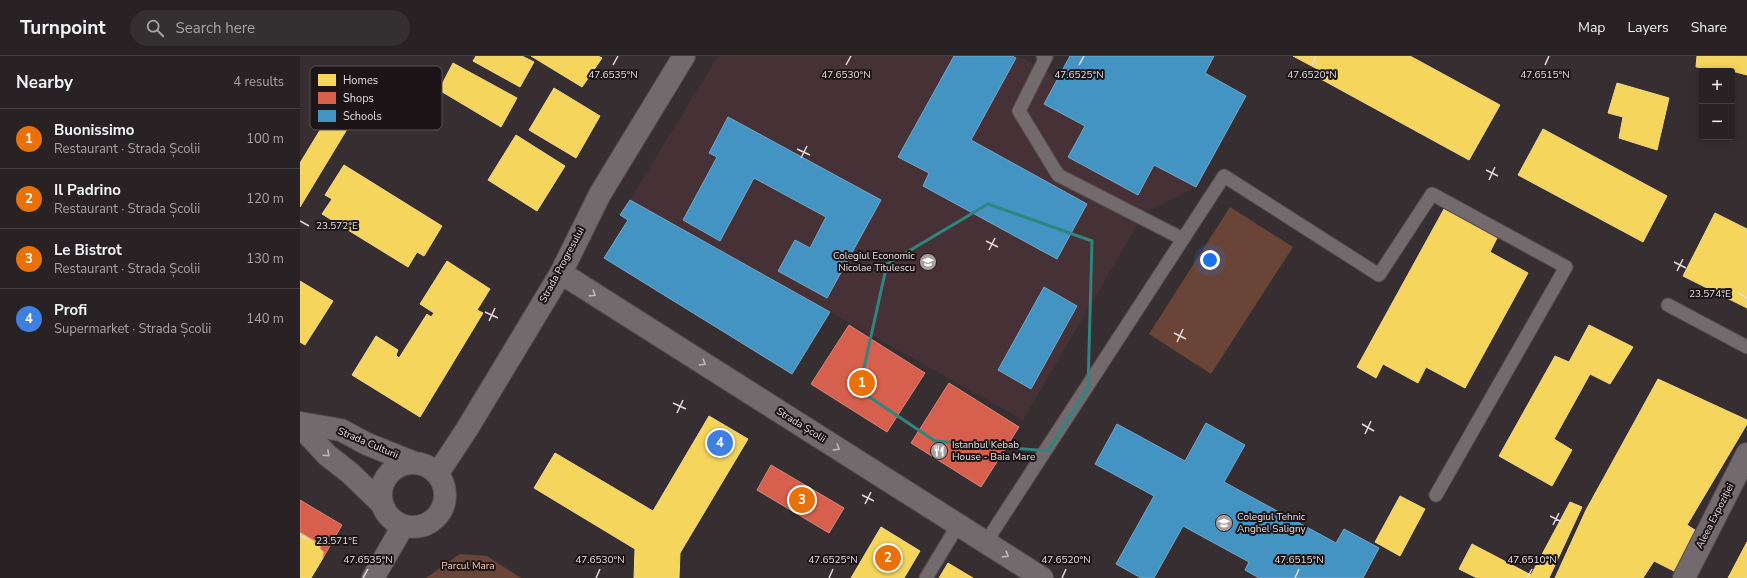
<!DOCTYPE html>
<html lang="en">
<head>
<meta charset="utf-8">
<style>
	body { margin:0; font-family:"Nunito Sans",sans-serif; background:#342f31; color:#f1f3f6 }
	.controls { position:absolute; right:12px; top:12px; display:grid; overflow:hidden; border-radius:4px; box-shadow:0 2px 10px #0003 }
	.controls button { width:36px; height:36px; display:grid; place-items:center; padding:0; border:0; border-bottom:1px solid #443f41; background:#282224; color:#f1f3f6; font:20px sans-serif }
	.you { position:absolute; left:910px; top:204px; width:14px; height:14px; margin:-10px; border:3px solid #fff; border-radius:50%; background:#1a73e8; box-shadow:0 0 0 6px #1a73e833 }
	.badge { display:grid; place-items:center; width:26px; height:26px; border-radius:50%; background:#d93025; color:#fff; font-size:13px; font-weight:700 }
	.pin { position:absolute; translate:-50% -50%; border:2px solid #fff; box-shadow:0 1px 4px #0006 }
	.list { margin:0; padding:0; list-style:none }
	h2 { display:flex; justify-content:space-between; align-items:center; height:52px; margin:0; padding:0 16px; font-size:17px }
	h2 small { font-size:13px; font-weight:400; color:#a5a4a6 }
	.list li { display:grid; grid-template-columns:26px 1fr auto; gap:12px; align-items:center; box-sizing:border-box; height:60px; padding:0 16px; border-top:1px solid #443f41 }
	.list b { display:block; font-size:15px; white-space:nowrap }
	.list p { margin:0; font-size:13px; white-space:nowrap; color:#a5a4a6 }
	.list em { font-size:13px; font-style:normal; color:#a5a4a6 }
	.icon { flex:none; width:22px; height:22px; fill:none; stroke:currentColor; stroke-width:2; stroke-linecap:round; stroke-linejoin:round }
	.map { position:relative; flex:none; width:1447px; height:522px; overflow:hidden }
	header { display:flex; align-items:center; gap:24px; box-sizing:border-box; height:56px; padding:0 20px; background:#282224; border-bottom:1px solid #443f41 }
	header strong { font-size:19px }
	nav { display:flex; gap:22px; margin-inline-start:auto; font-size:14px }
	.search { width:280px; height:36px; background:#342f31; display:flex; align-items:center; gap:10px; box-sizing:border-box; padding:0 14px; border-radius:22px; color:#a5a4a6; font-size:15px }
	main { display:flex }
	aside { flex:1; background:#282224 }
	.map>svg:first-child { display:block }
</style>
</head>
<body>
<header>
<strong>Turnpoint</strong>
<div class="search"><svg class="icon" aria-label="search" viewBox="0 0 24 24"><circle cx="10" cy="10" r="6"/><path d="M15 15l6 6"/></svg>Search here</div>
<nav><a>Map</a><a>Layers</a><a>Share</a></nav>
</header>
<main>
<aside>
<h2>Nearby<small>4 results</small></h2>
<ul class="list">
<li><span class="badge" style="background:#e8710a">1</span><div><b>Buonissimo</b><p>Restaurant · Strada Școlii</p></div><em>100 m</em></li>
<li><span class="badge" style="background:#e8710a">2</span><div><b>Il Padrino</b><p>Restaurant · Strada Școlii</p></div><em>120 m</em></li>
<li><span class="badge" style="background:#e8710a">3</span><div><b>Le Bistrot</b><p>Restaurant · Strada Școlii</p></div><em>130 m</em></li>
<li><span class="badge" style="background:#3f7fe0">4</span><div><b>Profi</b><p>Supermarket · Strada Școlii</p></div><em>140 m</em></li>
</ul>
</aside>
<div class="map">
<svg width="1447" height="522" viewBox="0 0 1447 522">
	<rect width="100%" height="100%" fill="#362e30"/>
	<!-- built -->
	<path fill="#463137" d="M418,0h300l191,101 -13,30 -51,25 -122,208 -393,-220z"/>
	<!-- green -->
	<g fill="#6a4537">
		<path d="M930,151l63,40 -82,127 -62,-40z"/>
		<path d="M160,498l27,2 34,22h-95z"/>
	</g>
	<!-- homes -->
	<g fill="#f6d55c" stroke="#f1d683">
		<path d="M176,0h46l12,6 -14,25 -47,-26z"/>
		<path d="M231,0h67l4,2 -20,29z"/>
		<path d="M993,0h117l90,49 -31,55 -150,-82 4,-6z"/>
		<path d="M1397,0h50v19l-15,-4 -36,-4z"/>
		<path d="M153,7l64,35 -16,29 -62,-37z"/>
		<path d="M1317,27l52,15 -12,52 -38,-12 4,-21 -15,-4z"/>
		<path d="M254,32l46,28 -24,42 -47,-28z"/>
		<path d="M22,34l36,21 -58,96v-44l28,-46 -17,-10z"/>
		<path d="M1243,73l124,67 -24,46 -125,-67z"/>
		<path d="M216,79l49,31 -28,45 -49,-31z"/>
		<path d="M44,109l98,61 -18,30 -7,-4 -9,15 -86,-53 10,-15 -7,-4z"/>
		<path d="M1144,153l53,29 -7,14 38,21 -63,115 -39,-21 -8,16 -35,-19 -7,14 -19,-11z"/>
		<path d="M1415,157l32,16v79l-64,-32z"/>
		<path d="M147,205l43,28 -13,21 6,3 -63,104 -68,-42 24,-39 22,14 -2,5 3,3 28,-44 4,3 3,-4 -14,-9z"/>
		<path d="M0,225l33,20 -28,44 -5,-3z"/>
		<path d="M1289,269l44,22 -23,37 -20,-10 -36,65 18,11 -20,36 -53,-30 56,-100 14,6z"/>
		<path d="M1358,323l89,41v4l-60,101 11,7 -22,40 -22,-11 -11,17h-88l31,-68z"/>
		<path d="M409,360l39,23 -68,114 -1,25h-45l1,-29 -101,-61 21,-35 98,58z"/>
		<path d="M1100,440l25,13 -25,47 -25,-14z"/>
		<path d="M1270,446l12,5 -33,71h-72l-18,-9 13,-25 59,31z"/>
		<path d="M581,471l39,24 -16,27h-53z"/>
		<path d="M0,476l22,13 -2,3 4,4 -1,6 -12,20h-11z"/>
		<path d="M1447,486v36h-19z"/>
		<path d="M648,507l25,15h-34z"/>
	</g>
	<!-- shops -->
	<g fill="#d6604d" stroke="#da8578">
		<path d="M549,269l76,48 -38,59 -76,-48z"/>
		<path d="M649,327l70,44 -38,60 -70,-44z"/>
		<path d="M471,409l73,43 -15,25 -72,-43z"/>
		<path d="M0,444l42,25 -19,33 1,-6 -4,-4 2,-3 -22,-13z"/>
	</g>
	<!-- schools -->
	<g fill="#4393c3" stroke="#74a8cb">
		<path d="M654,0h58l4,2 -45,82 116,64 -30,55 -134,-73 6,-13 -31,-16z"/>
		<path d="M770,0h144l-9,17 41,23 -50,91 -42,-22 -16,30 -70,-38 17,-31 -41,-22z"/>
		<path d="M428,61l153,83 -54,98 -49,-27 17,-31 15,8 16,-31 -72,-39 -34,63 -37,-21 34,-63 -8,-4z"/>
		<path d="M330,144l200,112 -38,62 -188,-116 24,-38 -8,-5z"/>
		<path d="M744,231l33,19 -46,83 -33,-19z"/>
		<path d="M906,367l39,22 -21,37 112,61 8,-14 35,19 -16,30h-104l-14,-8 4,-8 -66,-36 -29,52h-13l-25,-14 38,-68 -59,-32 22,-40 68,37z"/>
	</g>
	<g fill="none" stroke-linecap="round" stroke-linejoin="round">
		<!-- service casing -->
		<g stroke="#524a4c" stroke-width="15">
			<g id="service">
				<path d="M743,0l3,1 -27,54 39,64 125,64 41,-63 155,99 53,-81 134,73 -130,228"/>
				<path d="M1368,249l79,42"/>
				<path d="M686,486l197,-303"/>
				<path d="M626,522l32,-53"/>
			</g>
		</g>
		<!-- minor casing -->
		<g stroke="#524a4c" stroke-width="24">
			<g id="minor">
				<path d="M261,217l481,305"/>
				<path d="M1384,522l63,-124"/>
			</g>
		</g>
		<!-- tertiary casing -->
		<g stroke="#524a4c" stroke-width="24">
			<g id="tertiary">
				<path d="M0,367l41,7 26,14 45,18"/>
				<path d="M0,370l27,29 23,18 32,31"/>
				<circle cx="113" cy="439" r="32"/>
				<path d="M138,417l29,-44 94,-156 39,-79 84,-138"/>
				<path d="M73,522l30,-52"/>
			</g>
		</g>
		<!-- service -->
		<use href="#service" stroke="#726a6c" stroke-width="13"/>
		<!-- minor -->
		<use href="#minor" stroke="#726a6c" stroke-width="22"/>
		<!-- tertiary -->
		<use href="#tertiary" stroke="#726a6c" stroke-width="22"/>
	</g>
	<!-- one-way arrows -->
	<defs><path id="oneway-chevron" d="M-2-3.5L2.5 0L-2 3.5" fill="none" stroke-width="1.6" stroke-linecap="round" stroke-linejoin="round"/></defs>
	<g stroke="#c2b8bb">
		<use href="#oneway-chevron" transform="translate(293 238) rotate(32)"/>
		<use href="#oneway-chevron" transform="translate(403 307) rotate(32)"/>
		<use href="#oneway-chevron" transform="translate(537 392) rotate(32)"/>
		<use href="#oneway-chevron" transform="translate(27 398) rotate(43)"/>
		<use href="#oneway-chevron" transform="translate(706 499) rotate(32)"/>
	</g>
	<!-- marked area -->
	<path fill="none" stroke="#2f857f" stroke-width="3" stroke-linejoin="round" d="M688,148l104,37 -4,147 -40,63 -113,-10 -76,-51 28,-126z"/>
	<!-- ticks -->
	<path fill="none" stroke="#e5dadd" stroke-width="1.5" d="M313,9l5,-9M546,9l5,-9M779,9l5,-9M1012,9l4,-9M1245,9l4,-9M497,93l13,6M501,102l6,-12M1186,114l12,6M1189,124l6,-13M0,165l9,5M686,185l12,6M689,194l6,-12M1374,206l12,6M1377,215l6,-12M1438,237l9,5M185,256l13,6M189,265l6,-13M874,277l12,6M877,286l6,-13M373,347l13,6M377,357l6,-13M1062,368l12,7M1065,378l6,-13M562,439l12,6M565,448l6,-12M1250,460l12,6M1253,469l6,-12M0,480l9,4M63,522l5,-9M296,522l4,-9M529,522l4,-9M762,522l4,-9M995,522l4,-9M1227,522l5,-9"/>
	<!-- icons -->
	<defs>
		<g id="university-disc" transform="scale(0.9)"><circle r="9.5" fill="#a89ea0" stroke="#1c1517"/><path d="M0-5L7-2L0 1L-7-2ZM-4 1L0 2.5L4 1V4Q0 6-4 4Z" fill="#fff"/></g>
		<g id="restaurant-disc" transform="scale(0.9)"><circle r="9.5" fill="#a89ea0" stroke="#1c1517"/><path d="M-5-6h1v4h1v-4h1v4h1v-4h1v5L-1.5 .5V6h-2V.5L-5-1ZM5-6V6H3V1.5H1.5Q1.5-4 5-6Z" fill="#fff"/></g>
	</defs>
	<g fill-rule="evenodd">
		<use href="#university-disc" x="628" y="206"/>
		<use href="#restaurant-disc" x="639" y="395"/>
		<use href="#university-disc" x="924" y="467"/>
	</g>
	<g text-anchor="middle" dominant-baseline="central" stroke-width="4" stroke-linejoin="round" paint-order="stroke">
		<!-- poi labels -->
		<g font-size="10" fill="#e5dadd" stroke="#1c1517" text-anchor="start">
			<text x="615" y="200" text-anchor="end">Colegiul Economic<tspan x="615" dy="12">Nicolae Titulescu</tspan></text>
			<text x="652" y="389">Istanbul Kebab<tspan x="652" dy="12">House - Baia Mare</tspan></text>
			<text x="937" y="461">Colegiul Tehnic<tspan x="937" dy="12">Anghel Saligny</tspan></text>
		</g>
		<!-- street labels -->
		<g font-size="10" fill="#e5dadd" stroke="#1c1517">
			<text transform="translate(262 209) rotate(-62)">Strada Progresului</text>
			<text transform="translate(501 369) rotate(32)">Strada Școlii</text>
			<text transform="translate(68 387) rotate(23)">Strada Culturii</text>
			<text transform="translate(1415 460) rotate(-63)">Aleea Expoziției</text>
		</g>
		<!-- park labels -->
		<g font-size="10" fill="#fec8b2" stroke="#1c1517">
			<text x="168" y="510">Parcul Mara</text>
		</g>
	</g>
	<!-- legend -->
	<rect x="10" y="10" width="132" height="64" rx="6" fill="#1c1517" stroke="#585052" stroke-width="1"/>
	<rect x="18" y="18" width="18" height="12" fill="#f6d55c"/>
	<rect x="18" y="36" width="18" height="12" fill="#d6604d"/>
	<rect x="18" y="54" width="18" height="12" fill="#4393c3"/>
	<g font-size="11" fill="#e5dadd">
		<text x="43" y="28">Homes</text>
		<text x="43" y="46">Shops</text>
		<text x="43" y="64">Schools</text>
	</g>
	<g font-size="10" text-anchor="middle" fill="#e5dadd" stroke="#1c1517" stroke-width="4" stroke-linejoin="round" paint-order="stroke">
		<text x="313" y="22">47.6535°N</text>
		<text x="546" y="22">47.6530°N</text>
		<text x="779" y="22">47.6525°N</text>
		<text x="1012" y="22">47.6520°N</text>
		<text x="1245" y="22">47.6515°N</text>
		<text x="37" y="173">23.572°E</text>
		<text x="1410" y="241">23.574°E</text>
		<text x="37" y="488">23.571°E</text>
		<text x="68" y="507">47.6535°N</text>
		<text x="300" y="507">47.6530°N</text>
		<text x="533" y="507">47.6525°N</text>
		<text x="766" y="507">47.6520°N</text>
		<text x="999" y="507">47.6515°N</text>
		<text x="1232" y="507">47.6510°N</text>
	</g>
</svg>
<div class="controls">
<button>+</button>
<button>−</button>
</div>
<div class="you"></div>
<div class="pin badge" style="left:562px;top:327px;background:#e8710a">1</div>
<div class="pin badge" style="left:588px;top:502px;background:#e8710a">2</div>
<div class="pin badge" style="left:502px;top:444px;background:#e8710a">3</div>
<div class="pin badge" style="left:420px;top:387px;background:#3f7fe0">4</div>
</div>
</main>
</body>
</html>
